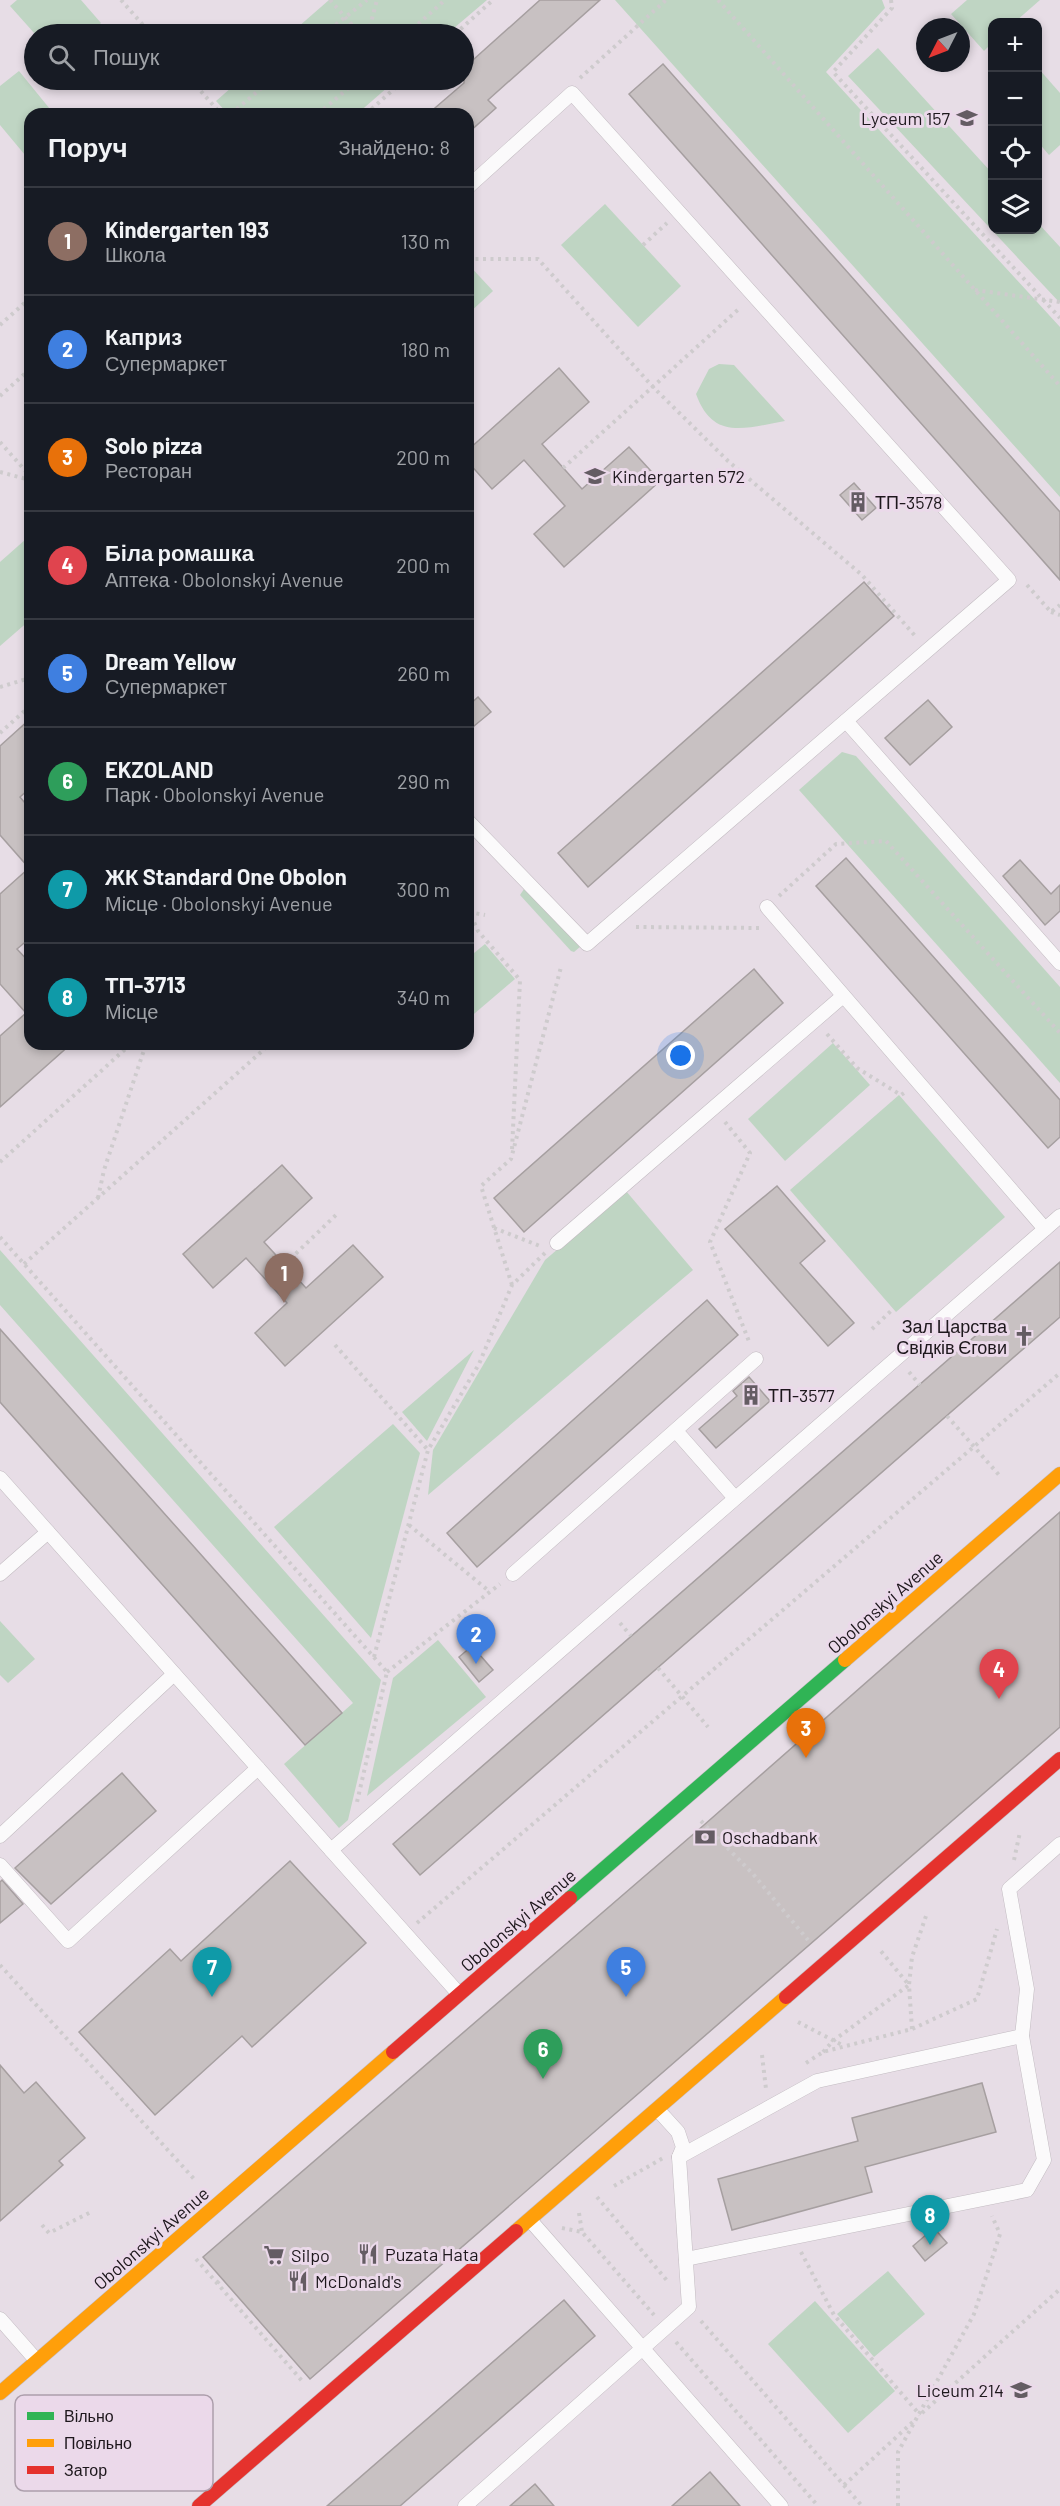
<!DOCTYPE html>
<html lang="uk">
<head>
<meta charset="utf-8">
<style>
	body { margin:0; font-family:Barlow,sans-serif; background:#20242c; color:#f1f3f6 }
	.controls { position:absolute; right:18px; top:18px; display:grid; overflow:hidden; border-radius:12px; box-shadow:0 3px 9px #0003 }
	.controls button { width:54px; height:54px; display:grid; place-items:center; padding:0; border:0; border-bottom:2px solid #363941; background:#171b24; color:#f1f3f6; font:30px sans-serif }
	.compass { position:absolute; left:916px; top:18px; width:54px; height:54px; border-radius:50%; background:#171b24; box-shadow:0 3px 9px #0003; rotate:228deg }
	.you { position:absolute; left:681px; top:1056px; width:21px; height:21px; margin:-15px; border:4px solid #fff; border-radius:50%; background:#1a73e8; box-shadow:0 0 0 9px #1a73e833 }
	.badge { display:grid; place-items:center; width:39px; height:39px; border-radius:50%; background:#b45309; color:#fff; font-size:20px; font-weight:700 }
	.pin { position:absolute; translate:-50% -50px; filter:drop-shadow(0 2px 3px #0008) }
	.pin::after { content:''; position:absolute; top:32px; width:21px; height:18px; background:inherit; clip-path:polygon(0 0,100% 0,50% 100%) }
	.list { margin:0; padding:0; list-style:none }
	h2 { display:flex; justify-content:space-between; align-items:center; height:78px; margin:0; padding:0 24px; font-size:26px }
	h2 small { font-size:20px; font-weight:400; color:#9ea1a6 }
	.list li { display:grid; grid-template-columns:39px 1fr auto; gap:18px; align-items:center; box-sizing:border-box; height:108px; padding:0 24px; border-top:2px solid #363941 }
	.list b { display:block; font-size:22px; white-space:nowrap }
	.list p { margin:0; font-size:20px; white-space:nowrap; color:#9ea1a6 }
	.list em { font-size:20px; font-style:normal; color:#9ea1a6 }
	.icon { flex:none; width:33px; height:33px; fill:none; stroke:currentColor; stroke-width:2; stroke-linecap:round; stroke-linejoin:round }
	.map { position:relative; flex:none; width:1060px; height:2506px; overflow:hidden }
	.search { position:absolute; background:#171b24; box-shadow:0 3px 9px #0003; left:24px; top:24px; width:450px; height:66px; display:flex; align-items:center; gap:15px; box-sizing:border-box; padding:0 21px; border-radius:33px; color:#9ea1a6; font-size:22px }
	.panel { position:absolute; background:#171b24; box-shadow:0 3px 9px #0003; left:24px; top:108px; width:450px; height:942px; border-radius:18px }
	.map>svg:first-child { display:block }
</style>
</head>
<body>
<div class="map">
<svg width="1060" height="2506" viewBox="0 0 1060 2506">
	<rect width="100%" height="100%" fill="#e7dde6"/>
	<!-- green -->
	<g fill="#bfd5c3">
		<path d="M17,0h64l20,23 -12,11h-54l-25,-28z"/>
		<path d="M329,0h158l-40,34h-157z"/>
		<path d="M615,0h267l3,8 -59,64 234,255v170z"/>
		<path d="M967,0h73l-25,22h-23v21l-8,8 -33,-37z"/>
		<path d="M878,48l114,125v57h46v-7l22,24v56l-212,-227z"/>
		<path d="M1038,68l22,25v52l-11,10 -11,-13z"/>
		<path d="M19,71l35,43h-24v47l-30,-36v-39z"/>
		<path d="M240,80h156l-39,34h-129l-12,-13z"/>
		<path d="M605,204l76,82 -43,41 -77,-82z"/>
		<path d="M468,264l25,27 -25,23z"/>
		<path d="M719,364l15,1 51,56c-40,7 -72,20 -89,-27l13,-25z"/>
		<path d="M26,539l4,5v76l-30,26v-84z"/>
		<path d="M842,752l14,4 204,231v96l-261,-293z"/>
		<path d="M526,886l55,60 -7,6 -3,-1 -51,-56z"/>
		<path d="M485,944l30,35 -47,40v-61z"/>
		<path d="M833,1043l37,42 -85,76 -37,-42z"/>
		<path d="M899,1095l106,122 -109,95 -106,-122z"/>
		<path d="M626,1191l67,79 -265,225 5,-45 112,-190z"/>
		<path d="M0,1250l381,430 -33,140 -9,8 -55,-64 69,-61 -353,-398z"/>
		<path d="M474,1350l-47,91 -25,-29z"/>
		<path d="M393,1424l27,29 -49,185 -97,-111z"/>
		<path d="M0,1621l35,38 -27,24 -8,-8z"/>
		<path d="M438,1640l48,57 -119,99 26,-118z"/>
		<path d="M888,2271l37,43 -51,43 -37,-43z"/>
		<path d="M815,2301l80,90 -47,42 -80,-89z"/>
	</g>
	<!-- building -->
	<g fill="#c8c1c2" stroke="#a69fa0" stroke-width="1.5">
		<path d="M540,0h60l-112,100 8,8 -28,25v-19h-40l36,-31v-15z"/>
		<path d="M663,64l397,448v68l-431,-486z"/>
		<path d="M559,368l30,34 -47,42 40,45 47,-42 31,34 -96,86 -30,-33 31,-28 -41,-46 -32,29 -24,-27v-12z"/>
		<path d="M854,483l22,25 -14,12 -22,-25z"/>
		<path d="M864,582l30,34 -306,271 -30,-34z"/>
		<path d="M478,697l13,15 -23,19v-25z"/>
		<path d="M928,700l24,27 -42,38 -25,-27z"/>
		<path d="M30,719v69l-10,9 10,12v129l-13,11 13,14v81h41l-71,63v-71l26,-23 -26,-29v-90l29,-26 -29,-33v-89z"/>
		<path d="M846,858l214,242v37l-12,11 -232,-262z"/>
		<path d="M1020,860l31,34 9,-9v26l-15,14 -42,-49z"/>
		<path d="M754,969l29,34 -259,229 -30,-34z"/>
		<path d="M282,1165l30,33 -48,44 42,46 47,-43 30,32 -98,89 -30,-33 32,-30 -41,-45 -33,30 -30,-34z"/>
		<path d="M777,1186l48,55 -25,22 54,60 -26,23 -103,-117z"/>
		<path d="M1060,1262v55l-640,558 -27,-31z"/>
		<path d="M707,1300l31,35 -261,232 -30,-34z"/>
		<path d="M0,1329l342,384 -37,32 -305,-343z"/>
		<path d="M749,1377l21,24 -54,47 -17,-19 38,-33 -4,-5z"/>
		<path d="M1060,1512v215l-750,652 -107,-122 501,-432z"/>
		<path d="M472,1646l21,24 -14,12 -20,-25z"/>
		<path d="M122,1773l34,38 -105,93 -36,-36z"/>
		<path d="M290,1861l76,82 -114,104 -10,-11 -87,79 -76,-83 91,-83 11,12z"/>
		<path d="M2,1880l21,24 -23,19v-41z"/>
		<path d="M0,2065l24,28 12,-11 49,56 -26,23 4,4 -63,56z"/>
		<path d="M982,2083l14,49 -131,35 7,25 -140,38 -14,-51 140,-38 -6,-23z"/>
		<path d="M934,2228l13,15 -22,18 -12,-15z"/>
		<path d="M564,2300l31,36 -195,170h-73z"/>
		<path d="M710,2472l30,34h-68z"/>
		<path d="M535,2484l19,22h-44z"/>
	</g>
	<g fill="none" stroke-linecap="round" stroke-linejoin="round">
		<!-- lane casing -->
		<g stroke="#c2bbc1" stroke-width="15">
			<g id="lane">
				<path d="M468,187l104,-94 437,487 -422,364 -119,-123"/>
				<path d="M846,721l214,242"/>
				<path d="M767,907l278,322"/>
				<path d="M557,1243l286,-247"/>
				<path d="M676,1431l59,67"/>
				<path d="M0,1478l459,516"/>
				<path d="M0,1574l48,-42"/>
				<path d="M513,1574l243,-215"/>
				<path d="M0,1836l174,-162"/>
				<path d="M331,1850l729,-634"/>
				<path d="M0,1865l68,76 190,-173"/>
				<path d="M679,2157l138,-76 205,-45"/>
				<path d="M530,2220l251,286"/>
				<path d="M686,2259l341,-69 17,-30 -22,-124 5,-47 -18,-100 51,-45"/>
				<path d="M0,2319l37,42"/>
				<path d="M465,2506l224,-199 -10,-150 4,-10 -5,-15 -20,-22"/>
			</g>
		</g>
		<!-- fast casing -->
		<g stroke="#c2bbc1" stroke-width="15">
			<path id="fast" d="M570,1898l275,-238"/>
		</g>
		<!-- slow casing -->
		<g stroke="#c2bbc1" stroke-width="15">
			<g id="slow">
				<path d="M845,1660l215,-186"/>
				<path d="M516,2231l270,-234"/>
				<path d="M0,2393l393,-341"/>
			</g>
		</g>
		<!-- jam casing -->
		<g stroke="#c2bbc1" stroke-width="15">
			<g id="jam">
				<path d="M786,1997l274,-238"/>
				<path d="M393,2052l177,-154"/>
				<path d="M199,2506l317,-275"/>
			</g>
		</g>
		<!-- path -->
		<g stroke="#cecbcd" stroke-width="4" stroke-dasharray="3 4.5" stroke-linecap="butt">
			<path d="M121,0l30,34"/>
			<path d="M330,0l30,34"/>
			<path d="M718,0l342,386"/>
			<path d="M891,0l1,8 -59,64 227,246"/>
			<path d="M324,34l43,-34"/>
			<path d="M368,34l9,-34"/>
			<path d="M407,34l38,-34"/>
			<path d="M455,34l38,-34"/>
			<path d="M580,78l86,-78"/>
			<path d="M191,80l30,34"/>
			<path d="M231,114l40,-34"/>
			<path d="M318,114l40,-34"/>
			<path d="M366,114l38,-34"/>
			<path d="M643,245l24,-22"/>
			<path d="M468,259h70l115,128 75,74 134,114 54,62"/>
			<path d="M975,290l85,12"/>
			<path d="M0,325l30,-27"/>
			<path d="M0,396l30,-27"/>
			<path d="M0,442l30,34"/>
			<path d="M563,468l178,-161"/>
			<path d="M0,472l30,8"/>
			<path d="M1027,585l24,27 9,-7"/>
			<path d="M1051,612l9,3"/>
			<path d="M29,621l1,2"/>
			<path d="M0,687l30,-9"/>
			<path d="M0,733l30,-27"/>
			<path d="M779,896l57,-52 50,-3 174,192"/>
			<path d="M468,909l10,22 42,49 -8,170"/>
			<path d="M469,912l16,3"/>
			<path d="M636,927l124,1"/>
			<path d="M827,1034l30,34 44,27 3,-2"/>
			<path d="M725,1122l25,31 -40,89 40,102"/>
			<path d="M0,1162l131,-118"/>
			<path d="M98,1198l6,-28 42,-126"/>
			<path d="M494,1228l46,18"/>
			<path d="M0,1237l387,435 -30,130"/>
			<path d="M24,1264l246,-220"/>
			<path d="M285,1264l51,-49"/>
			<path d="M512,1285l-31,-99 30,-27 50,-192"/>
			<path d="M872,1329l21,-20"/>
			<path d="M335,1345l93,105"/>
			<path d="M909,1372l11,13"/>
			<path d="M947,1416l52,59"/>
			<path d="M409,1525l81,67"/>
			<path d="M620,1623l11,13"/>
			<path d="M374,1657l54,-207 51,-86 33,-79 33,-32"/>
			<path d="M658,1668l50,59"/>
			<path d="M387,1672l113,-88"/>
			<path d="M701,1821l52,53 55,66"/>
			<path d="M1014,1860l6,-28"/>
			<path d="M417,1923l643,-550"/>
			<path d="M0,1965l195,215"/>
			<path d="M798,2022l46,24"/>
			<path d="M912,2029l-3,-44 3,-28 15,-44"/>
			<path d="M823,2052l10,-11 76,-56 -29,-35"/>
			<path d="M762,2055l4,34"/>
			<path d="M806,2063l17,-11 89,-23 65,-30 20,-70"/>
			<path d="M614,2186l49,-28"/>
			<path d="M597,2197l72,86"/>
			<path d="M579,2213l3,19"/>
			<path d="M42,2225l7,8 42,-21"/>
			<path d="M562,2228l20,4 72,83"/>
			<path d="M801,2252l33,63 86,100"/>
			<path d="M196,2259l107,123"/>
			<path d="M217,2283l5,-5"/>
			<path d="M701,2321l161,185"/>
			<path d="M676,2342l142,164"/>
			<path d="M922,2413l138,-124"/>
			<path d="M844,2485l71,-65"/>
			<path d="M898,2506v-54l76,-138 26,-80 -8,-18"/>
		</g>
		<!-- lane -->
		<use href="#lane" stroke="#fbfafb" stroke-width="14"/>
		<!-- fast -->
		<use href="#fast" stroke="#30b455" stroke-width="14"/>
		<!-- slow -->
		<use href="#slow" stroke="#ff9f0a" stroke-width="14"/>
		<!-- jam -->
		<use href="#jam" stroke="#e5322d" stroke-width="14"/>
	</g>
	<!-- icons -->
	<defs>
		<g id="school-bare" transform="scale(1.62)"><path d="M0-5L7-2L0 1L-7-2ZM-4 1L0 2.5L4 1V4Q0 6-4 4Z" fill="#645c63" stroke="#ebd9ea" stroke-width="2.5" paint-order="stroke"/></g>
		<g id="building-bare" transform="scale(1.62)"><path d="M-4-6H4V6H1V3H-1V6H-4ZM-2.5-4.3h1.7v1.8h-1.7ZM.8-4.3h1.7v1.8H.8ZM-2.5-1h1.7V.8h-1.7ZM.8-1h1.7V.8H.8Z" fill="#645c63" stroke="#ebd9ea" stroke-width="2.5" paint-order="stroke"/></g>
		<g id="church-bare" transform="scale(1.62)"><path d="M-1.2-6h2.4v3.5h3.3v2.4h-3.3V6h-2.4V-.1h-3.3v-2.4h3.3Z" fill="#645c63" stroke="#ebd9ea" stroke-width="2.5" paint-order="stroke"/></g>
		<g id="bank-bare" transform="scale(1.62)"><path d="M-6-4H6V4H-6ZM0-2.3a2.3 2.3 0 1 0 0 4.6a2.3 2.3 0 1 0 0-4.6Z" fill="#645c63" stroke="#ebd9ea" stroke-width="2.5" paint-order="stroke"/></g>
		<g id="restaurant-bare" transform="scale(1.62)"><path d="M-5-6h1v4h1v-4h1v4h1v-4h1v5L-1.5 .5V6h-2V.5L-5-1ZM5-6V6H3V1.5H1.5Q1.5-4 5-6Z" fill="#645c63" stroke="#ebd9ea" stroke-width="2.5" paint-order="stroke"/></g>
		<g id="supermarket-bare" transform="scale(1.62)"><path d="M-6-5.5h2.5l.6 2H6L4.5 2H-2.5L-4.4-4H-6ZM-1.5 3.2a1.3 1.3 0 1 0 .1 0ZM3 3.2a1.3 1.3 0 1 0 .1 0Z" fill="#645c63" stroke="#ebd9ea" stroke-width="2.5" paint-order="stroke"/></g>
	</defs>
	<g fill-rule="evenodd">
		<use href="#school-bare" x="967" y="118"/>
		<use href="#school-bare" x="595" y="476"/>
		<use href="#building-bare" x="858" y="502"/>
		<use href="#church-bare" x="1024" y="1336"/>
		<use href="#building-bare" x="751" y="1395"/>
		<use href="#bank-bare" x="705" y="1837"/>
		<use href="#restaurant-bare" x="368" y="2254"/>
		<use href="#supermarket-bare" x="274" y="2255"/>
		<use href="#restaurant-bare" x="298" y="2281"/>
		<use href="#school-bare" x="1021" y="2390"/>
	</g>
	<g text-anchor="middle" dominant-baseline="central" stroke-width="6" stroke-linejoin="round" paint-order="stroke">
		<!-- poi labels -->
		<g font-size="18" fill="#1d171c" stroke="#ebd9ea" text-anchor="start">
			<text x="950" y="118" text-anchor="end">Lyceum 157</text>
			<text x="612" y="476">Kindergarten 572</text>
			<text x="875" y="502">ТП-3578</text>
			<text x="1007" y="1326" text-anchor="end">Зал Царства<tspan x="1007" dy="21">Свідків Єгови</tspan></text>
			<text x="768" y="1395">ТП-3577</text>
			<text x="722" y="1837">Oschadbank</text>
			<text x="385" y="2254">Puzata Hata</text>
			<text x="291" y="2255">Silpo</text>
			<text x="315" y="2281">McDonald's</text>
			<text x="1004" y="2390" text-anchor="end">Liceum 214</text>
		</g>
		<!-- street labels -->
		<g font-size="18" fill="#1d171c" stroke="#ebd9ea">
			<text transform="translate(885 1602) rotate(-41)">Obolonskyi Avenue</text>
			<text transform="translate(518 1920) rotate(-41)">Obolonskyi Avenue</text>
			<text transform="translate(151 2238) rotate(-41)">Obolonskyi Avenue</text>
		</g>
	</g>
	<!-- legend -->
	<rect x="15" y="2395" width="198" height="96" rx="9" fill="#ebd9ea" stroke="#ad9fac" stroke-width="1.5"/>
	<rect x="27" y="2412" width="27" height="8" fill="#30b455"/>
	<rect x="27" y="2439" width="27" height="8" fill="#ff9f0a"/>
	<rect x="27" y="2466" width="27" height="8" fill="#e5322d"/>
	<g font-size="16" fill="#1d171c">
		<text x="64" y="2422">Вільно</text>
		<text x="64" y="2449">Повільно</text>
		<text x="64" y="2476">Затор</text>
	</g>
</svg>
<div class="controls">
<button>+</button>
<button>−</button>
<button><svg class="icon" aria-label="locate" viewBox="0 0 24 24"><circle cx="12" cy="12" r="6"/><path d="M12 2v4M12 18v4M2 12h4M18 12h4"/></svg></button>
<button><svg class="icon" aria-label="layers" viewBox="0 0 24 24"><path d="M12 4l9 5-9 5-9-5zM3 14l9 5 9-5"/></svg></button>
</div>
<svg class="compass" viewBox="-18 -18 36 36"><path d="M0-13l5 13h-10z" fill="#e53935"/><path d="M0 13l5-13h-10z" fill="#9ea1a6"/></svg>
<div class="you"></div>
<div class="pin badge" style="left:284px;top:1303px;background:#8d6e63">1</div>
<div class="pin badge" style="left:476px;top:1664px;background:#3f7fe0">2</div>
<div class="pin badge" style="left:806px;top:1758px;background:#e8710a">3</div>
<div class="pin badge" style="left:999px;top:1699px;background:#e0444e">4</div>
<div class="pin badge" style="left:626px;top:1997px;background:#3f7fe0">5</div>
<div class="pin badge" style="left:543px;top:2079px;background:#2e9e5b">6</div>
<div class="pin badge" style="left:212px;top:1997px;background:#0f9aa8">7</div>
<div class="pin badge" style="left:930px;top:2245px;background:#0f9aa8">8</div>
<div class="search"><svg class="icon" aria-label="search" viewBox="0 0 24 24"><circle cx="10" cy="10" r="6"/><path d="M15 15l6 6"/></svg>Пошук</div>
<section class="panel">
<h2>Поруч<small>Знайдено: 8</small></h2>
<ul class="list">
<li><span class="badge" style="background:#8d6e63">1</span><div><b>Kindergarten 193</b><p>Школа</p></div><em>130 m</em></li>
<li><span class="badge" style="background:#3f7fe0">2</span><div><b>Каприз</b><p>Супермаркет</p></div><em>180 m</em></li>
<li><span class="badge" style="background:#e8710a">3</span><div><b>Solo pizza</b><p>Ресторан</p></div><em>200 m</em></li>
<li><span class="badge" style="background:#e0444e">4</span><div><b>Біла ромашка</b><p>Аптека · Obolonskyi Avenue</p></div><em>200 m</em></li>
<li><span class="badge" style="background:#3f7fe0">5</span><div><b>Dream Yellow</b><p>Супермаркет</p></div><em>260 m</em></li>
<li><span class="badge" style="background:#2e9e5b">6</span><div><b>EKZOLAND</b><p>Парк · Obolonskyi Avenue</p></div><em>290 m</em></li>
<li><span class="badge" style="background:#0f9aa8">7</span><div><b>ЖК Standard One Obolon</b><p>Місце · Obolonskyi Avenue</p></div><em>300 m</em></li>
<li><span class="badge" style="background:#0f9aa8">8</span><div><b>ТП-3713</b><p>Місце</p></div><em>340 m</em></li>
</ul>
</section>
</div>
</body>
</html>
